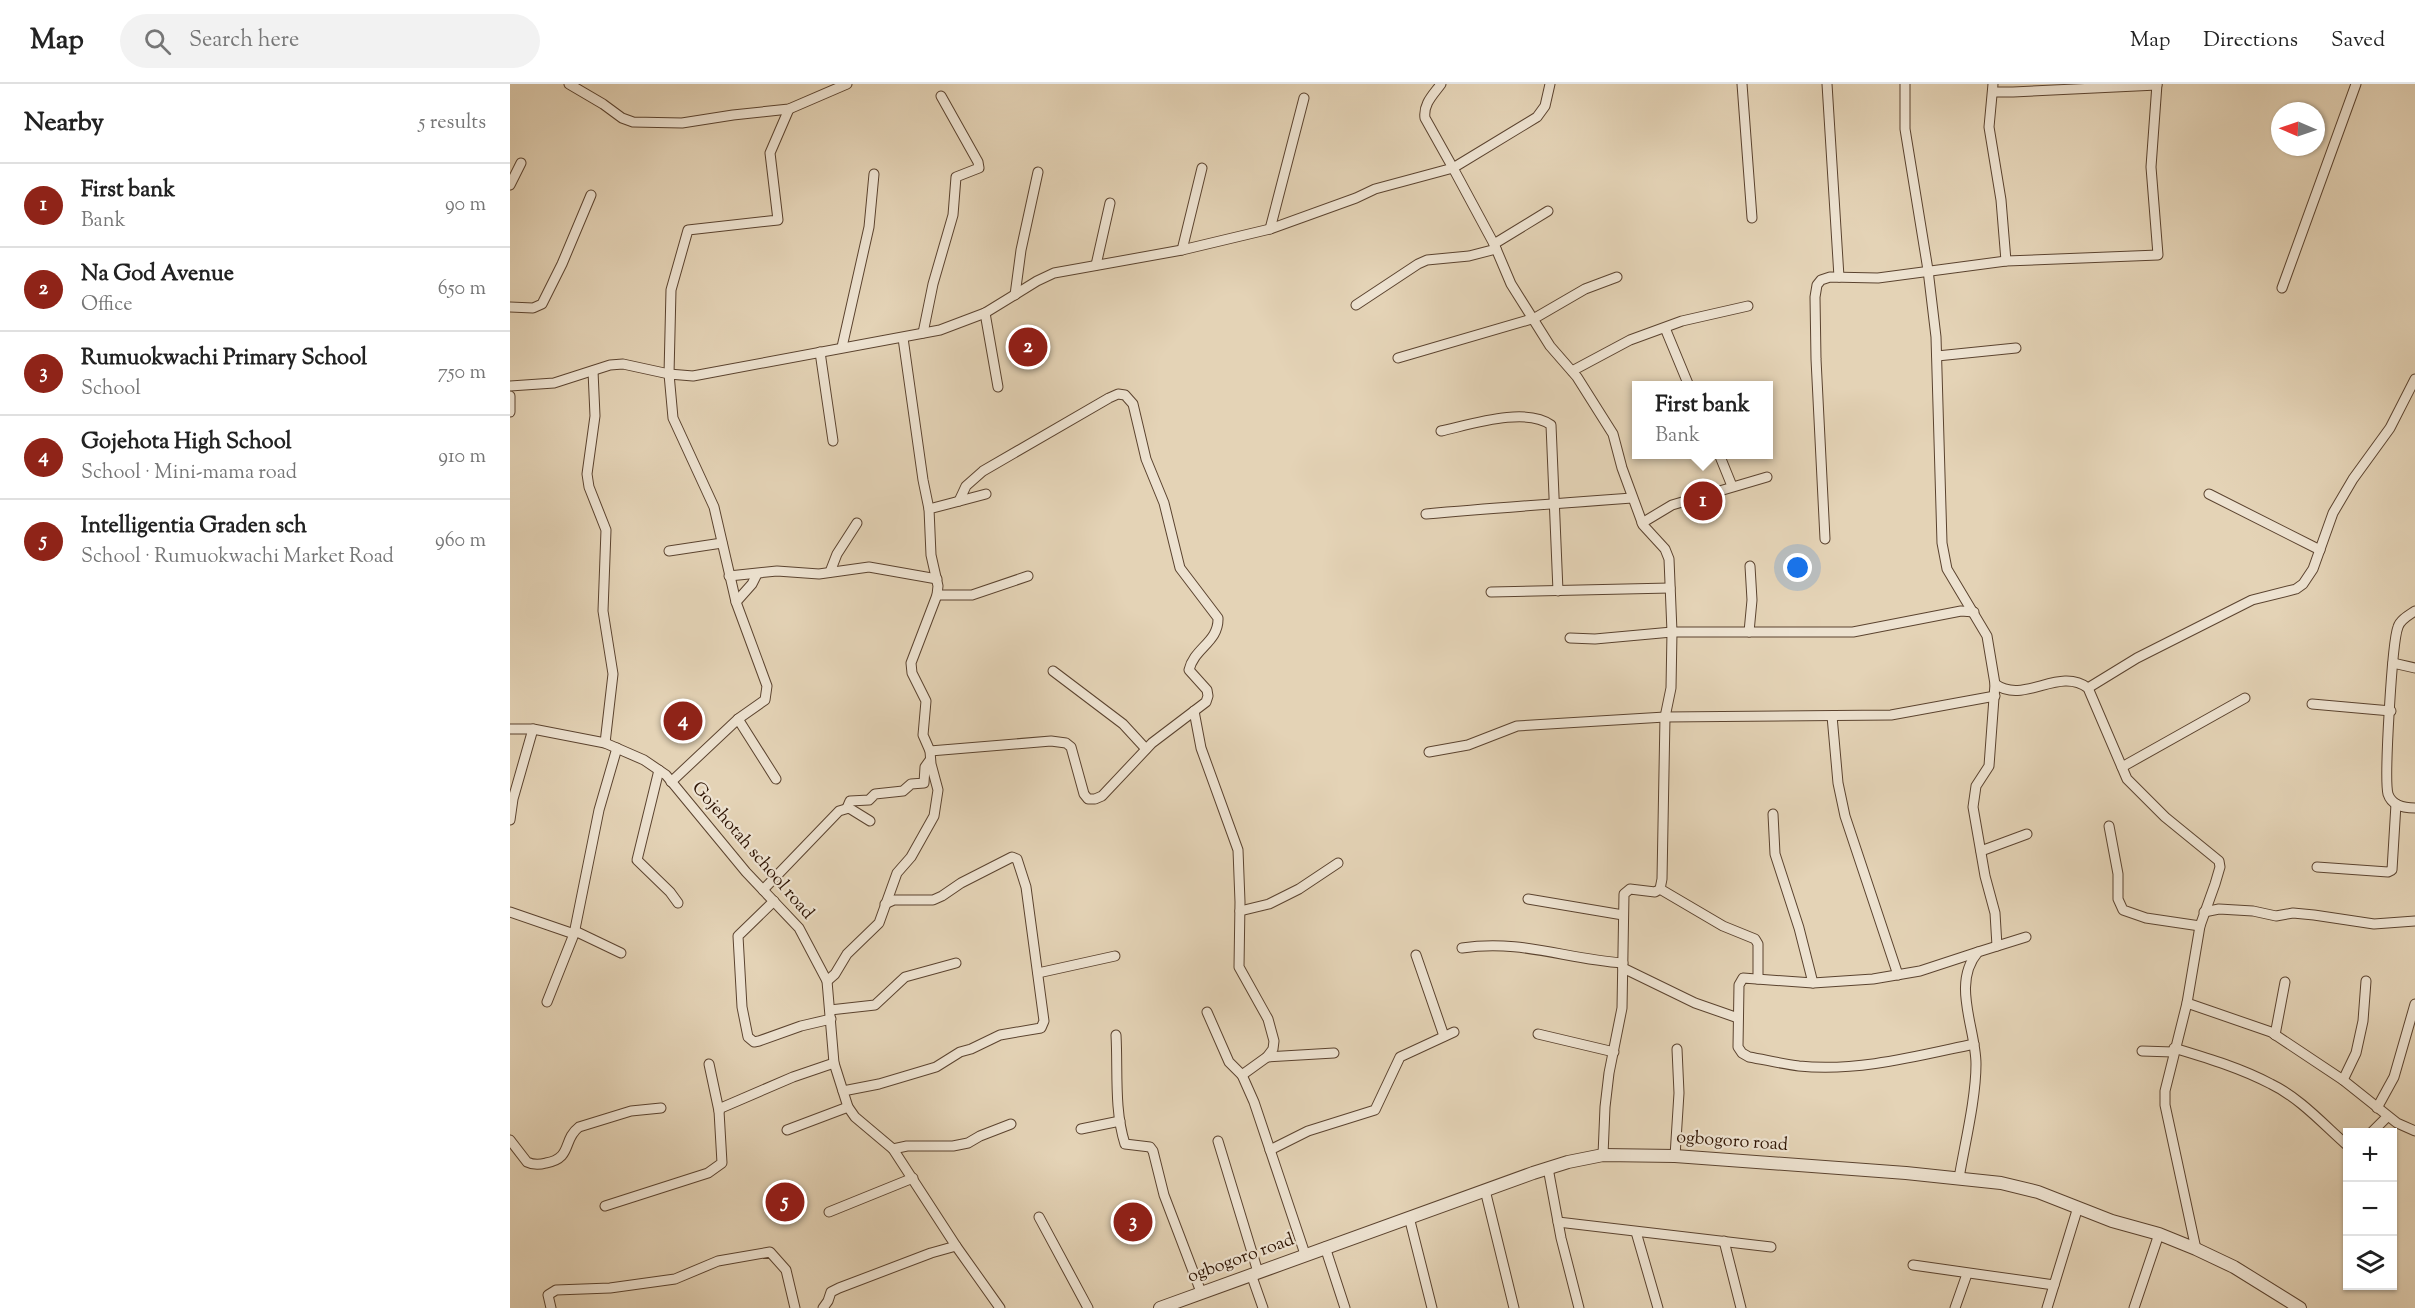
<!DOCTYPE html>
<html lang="en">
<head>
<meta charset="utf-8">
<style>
	body { margin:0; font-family:"Sorts Mill Goudy",serif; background:#f2f2f2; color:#222 }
	.controls { position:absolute; right:18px; bottom:18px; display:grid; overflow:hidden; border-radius:0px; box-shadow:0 2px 4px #0004 }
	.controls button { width:54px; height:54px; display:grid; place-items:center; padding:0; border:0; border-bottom:2px solid #e0e0e0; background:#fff; color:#222; font:30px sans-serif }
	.compass { position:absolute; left:1761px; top:18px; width:54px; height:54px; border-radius:50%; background:#fff; box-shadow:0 2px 4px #0004; rotate:272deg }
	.you { position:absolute; left:1288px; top:484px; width:21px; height:21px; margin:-15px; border:4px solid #fff; border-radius:50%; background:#1a73e8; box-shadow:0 0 0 9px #1a73e833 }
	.badge { display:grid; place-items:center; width:39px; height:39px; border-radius:50%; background:#8f2418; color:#fff; font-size:20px; font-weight:700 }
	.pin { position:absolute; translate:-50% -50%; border:3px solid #fff; box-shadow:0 2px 6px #0006 }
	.popup { position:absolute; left:1122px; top:297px; width:141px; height:78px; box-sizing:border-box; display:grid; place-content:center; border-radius:0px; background:#fff; filter:drop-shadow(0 2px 4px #0005); font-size:20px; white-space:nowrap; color:#767676 }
	.popup b { font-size:22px; color:#222 }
	.popup::after { content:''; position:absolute; left:50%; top:100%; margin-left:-12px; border:12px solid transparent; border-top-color:#fff }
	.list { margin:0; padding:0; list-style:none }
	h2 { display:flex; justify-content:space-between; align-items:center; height:78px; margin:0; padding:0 24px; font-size:26px }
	h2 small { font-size:20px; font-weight:400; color:#767676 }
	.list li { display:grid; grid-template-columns:39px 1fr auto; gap:18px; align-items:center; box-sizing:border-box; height:84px; padding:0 24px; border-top:2px solid #e0e0e0 }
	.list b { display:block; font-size:22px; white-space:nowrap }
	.list p { margin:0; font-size:20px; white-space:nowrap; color:#767676 }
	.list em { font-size:20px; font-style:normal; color:#767676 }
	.icon { flex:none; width:33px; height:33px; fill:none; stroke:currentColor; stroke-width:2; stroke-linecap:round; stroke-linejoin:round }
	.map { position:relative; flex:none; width:1905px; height:1224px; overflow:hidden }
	header { display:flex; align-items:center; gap:36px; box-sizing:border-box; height:84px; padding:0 30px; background:#fff; border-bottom:2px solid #e0e0e0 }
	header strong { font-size:28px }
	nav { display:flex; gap:33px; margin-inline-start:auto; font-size:21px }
	.search { width:420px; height:54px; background:#f2f2f2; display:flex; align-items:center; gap:15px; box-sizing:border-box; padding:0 21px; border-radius:33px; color:#767676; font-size:22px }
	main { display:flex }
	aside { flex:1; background:#fff }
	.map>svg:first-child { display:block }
</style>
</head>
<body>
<header>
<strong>Map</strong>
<div class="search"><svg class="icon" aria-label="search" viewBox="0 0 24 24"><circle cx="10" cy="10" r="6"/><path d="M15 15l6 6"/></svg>Search here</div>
<nav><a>Map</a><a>Directions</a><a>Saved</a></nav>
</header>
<main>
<aside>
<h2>Nearby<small>5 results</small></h2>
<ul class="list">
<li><span class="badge">1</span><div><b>First bank</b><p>Bank</p></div><em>90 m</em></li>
<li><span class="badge">2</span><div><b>Na God Avenue</b><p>Office</p></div><em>650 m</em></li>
<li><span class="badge">3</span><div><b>Rumuokwachi Primary School</b><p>School</p></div><em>750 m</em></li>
<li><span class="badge">4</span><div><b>Gojehota High School</b><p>School · Mini-mama road</p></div><em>910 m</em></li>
<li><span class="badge">5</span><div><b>Intelligentia Graden sch</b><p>School · Rumuokwachi Market Road</p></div><em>960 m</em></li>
</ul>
</aside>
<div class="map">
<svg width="1905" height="1224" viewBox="0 0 1905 1224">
	<rect width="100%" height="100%" fill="#e4d3b6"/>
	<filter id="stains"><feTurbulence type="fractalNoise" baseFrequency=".00333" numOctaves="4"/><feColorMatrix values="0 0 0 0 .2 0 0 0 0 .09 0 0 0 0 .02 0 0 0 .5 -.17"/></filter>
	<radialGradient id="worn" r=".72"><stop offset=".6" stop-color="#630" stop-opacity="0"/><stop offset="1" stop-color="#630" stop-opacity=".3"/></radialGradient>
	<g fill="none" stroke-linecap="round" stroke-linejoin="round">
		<!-- minor casing -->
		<g stroke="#5b432f" stroke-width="11">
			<g id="minor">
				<path d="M59,0l34,20 19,14 11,4 49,1 51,-8 56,-6 58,-25"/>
				<path d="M1040,0l-5,22 -8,11 -84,51 41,76 17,40 39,62 27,31 36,57 9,34 21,57 22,24 4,10 3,73 -1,56 -6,29 -3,162 -2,10 -5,3 -25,-3 -6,5 -2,114 -13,65 -4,34 -2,48"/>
				<path d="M1232,0l10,134"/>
				<path d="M1317,0l12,193"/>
				<path d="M1395,0v45l23,141 8,67 6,206 5,26 40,67 8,48 -6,82 -13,20 -3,21 12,69 10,37 2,33"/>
				<path d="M1483,0l-4,43 12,73 5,61"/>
				<path d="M1483,8h20l144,-7"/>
				<path d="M0,101l11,-22"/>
				<path d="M760,145l34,-131"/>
				<path d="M984,160l54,-33"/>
				<path d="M672,166l20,-82"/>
				<path d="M586,181l14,-62"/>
				<path d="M1772,204l74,-204"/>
				<path d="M505,211l6,-45 17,-78"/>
				<path d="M846,221l62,-41 9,-4 42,-4 27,-7"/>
				<path d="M0,223l23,1 9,-4 20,-40 29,-69"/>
				<path d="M475,229l13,74"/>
				<path d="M1155,244l24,58"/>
				<path d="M413,249l10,-49 20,-69 3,-38 23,-9 -1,-6 -37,-66"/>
				<path d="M393,254l20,142 6,29"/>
				<path d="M332,263l27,-120 5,-53"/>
				<path d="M310,268l13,89"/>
				<path d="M1427,272l79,-8"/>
				<path d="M888,274l137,-40 50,-29 32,-12"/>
				<path d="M83,287l2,45 -8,58 2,13 17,43 -3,81 10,63 -8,69"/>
				<path d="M1062,287l58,-31 52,-19 66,-15"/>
				<path d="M0,302l44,-3 56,-18 13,-1 46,10 24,2 247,-46 45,-17 52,-32 17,-8 128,-23 88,-21 86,-31 19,-9 78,-21 -28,-50c-2,-14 8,-23 16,-34"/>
				<path d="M0,312v16"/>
				<path d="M931,347c28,-6 85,-25 110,-6l7,166"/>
				<path d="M1209,370l13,32"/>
				<path d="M1699,410l111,56"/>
				<path d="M916,430c68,-6 137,-11 206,-16"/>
				<path d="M1132,439l30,-18 95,-28"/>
				<path d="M1315,455l-9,-180 -1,-62 2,-12 4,-5 9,-3 48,1 128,-17 152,-6 -7,-88 6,-83"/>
				<path d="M159,467l53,-8"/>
				<path d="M320,488l7,-18 20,-31"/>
				<path d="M219,492l48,-5 42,3 50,-7 68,12"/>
				<path d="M981,508l179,-4"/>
				<path d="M427,511h35l56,-19"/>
				<path d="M226,518l16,-18 5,-10"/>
				<path d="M1905,527c-6,4 -15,9 -17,16 -6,15 -14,152 -10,167 4,12 17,14 27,14"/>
				<path d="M1239,548l3,-32 -2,-34"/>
				<path d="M1060,554l25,1 77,-7h181l108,-21 13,1"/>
				<path d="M1883,579l22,5"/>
				<path d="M543,587l70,53 23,25"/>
				<path d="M1485,600c29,21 64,-18 93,4l39,91 38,38 54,44 1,6 -5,17 -15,42 -13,77 -22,88v14l31,144"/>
				<path d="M1578,604l49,-30 115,-58 44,-11 7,-5 10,-15 20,-56 20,-34 37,-51 25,-49"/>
				<path d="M1802,620l79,7"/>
				<path d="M684,627l7,37 37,102 2,52 -1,65 29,52 6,22 -1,8 -6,8 -25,18"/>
				<path d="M1322,632l6,67 7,33 53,159"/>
				<path d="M228,635l38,60"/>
				<path d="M0,645h23l72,14 39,17 22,15 80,97 53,56 28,53 7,82 14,44 7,10 38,32 63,97 44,62"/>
				<path d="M420,667l121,-10 15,2 5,4 13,47 4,5h7l7,-3 50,-53 54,-41 2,-6 -1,-6 -18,-20c5,-22 30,-28 29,-52l-38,-50 -16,-65 -18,-44 -13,-55 -8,-9 -7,-1 -9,4 -126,73 -17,15 -7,15"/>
				<path d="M919,668l39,-7 49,-19 148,-9 226,-2 104,-19"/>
				<path d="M1612,683l123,-69"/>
				<path d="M149,686l-22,90 33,32 8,11"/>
				<path d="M161,698l67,-63 27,-19 2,-14 -31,-84 -22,-95 -41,-89 -4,-44 2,-84 17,-60 90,-10 -8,-67 19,-44"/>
				<path d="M337,724l3,-7 19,-1 6,-6 28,-3 8,-7 13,-1 1,-16 5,-7"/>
				<path d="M1263,730l2,40 24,74 14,55"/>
				<path d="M0,736l3,-21 20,-70"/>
				<path d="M1599,742l9,48v25l5,11 23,8 54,8"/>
				<path d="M1471,767l46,-17"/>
				<path d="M1807,783l71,5 4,-2 4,-66"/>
				<path d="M1150,805l63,37 32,13 3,5v35"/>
				<path d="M253,806l76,-79 10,-3 21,13"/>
				<path d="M1018,815l95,16"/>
				<path d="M264,817l-36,35 4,71 6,30 6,5 5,-1 42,-15 30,-7"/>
				<path d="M730,827l29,-7 30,-15 39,-26"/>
				<path d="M0,828l64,22"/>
				<path d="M1694,828l15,-3 34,2 23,5 17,-3 21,2 60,9 41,-3"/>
				<path d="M65,847l46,22"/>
				<path d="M952,864c59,-9 103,11 161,15"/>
				<path d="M906,871l28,81"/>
				<path d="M1113,884l72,35 43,15"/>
				<path d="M528,889l77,-17"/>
				<path d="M317,897l8,-7 12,-20 32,-31 18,-50 14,-16 23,-41 4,-26 -7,-26 -1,-13 -7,-16 3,-34 -14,-28 -1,-10 26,-68 1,-9 -7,-31 -2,-46 57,-15"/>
				<path d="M37,918l27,-68 25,-124 18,-62"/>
				<path d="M1677,919l84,29 72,48 54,43 18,8"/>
				<path d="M320,926l45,-5 30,-28 51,-14"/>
				<path d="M697,928l22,50 13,13 12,27 51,152"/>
				<path d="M1028,950l76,18"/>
				<path d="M606,951c2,35 -2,75 9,109l25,3 3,4 11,44 37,97"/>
				<path d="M1765,951l10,-53"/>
				<path d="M1464,960c-57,12 -116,28 -175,22 -16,-2 -33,-6 -50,-9l-7,-4 -4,-6 1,-62 4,-7 70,5 60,-4 47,-8 58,-19"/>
				<path d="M1664,964c33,10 67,20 97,36 29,14 53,41 77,62"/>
				<path d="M1632,967l31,1"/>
				<path d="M757,973l67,-4"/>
				<path d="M1833,996l13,-27 7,-32 3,-40"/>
				<path d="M333,1007l36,-7 57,-17 24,-15 11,-3 29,-14 41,-7 3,-7 -18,-134 -9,-28 -5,-2 -51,26 -19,13 -9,4h-39l-9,4"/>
				<path d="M1867,1024l17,-31 21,-73"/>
				<path d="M209,1027l2,-3 72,-31 41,-14"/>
				<path d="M571,1045l39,-8"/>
				<path d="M277,1046l61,-23"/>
				<path d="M1862,1048l15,-15"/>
				<path d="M0,1056l17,22c6,3 12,3 19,1 27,-5 16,-23 33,-36l52,-16 30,-3"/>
				<path d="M708,1057l40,131"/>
				<path d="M383,1065l14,-3h46l15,-3 12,-7 31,-12"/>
				<path d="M760,1066l38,-19 67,-21 25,-53 54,-25"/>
				<path d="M1165,1072l4,-63 -2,-44"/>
				<path d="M1038,1084l13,70 18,70"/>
				<path d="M1449,1094c6,-35 17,-80 17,-114 0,-35 -25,-81 2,-112l48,-15"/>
				<path d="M975,1106l29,118"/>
				<path d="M95,1122l103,-33 14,-10 -3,-52 -10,-47"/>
				<path d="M319,1128l84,-34"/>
				<path d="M529,1133l49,91"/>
				<path d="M899,1133l23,91"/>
				<path d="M1048,1138l213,25"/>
				<path d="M1126,1148l22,76"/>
				<path d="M1214,1157l17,67"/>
				<path d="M815,1163l20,61"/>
				<path d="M1403,1181l141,20"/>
				<path d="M741,1190l12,34"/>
				<path d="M41,1224l-3,-13 8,-5 54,-2 65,-9 43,-18 52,-9 16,18 9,38"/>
				<path d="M313,1224l5,-7 3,-9 8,-4 92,-35 25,-7"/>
				<path d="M1445,1224l12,-34"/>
				<path d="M1537,1224l31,-101"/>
				<path d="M1624,1224l25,-74"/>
			</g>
		</g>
		<!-- tertiary casing -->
		<g stroke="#5b432f" stroke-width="14">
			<path id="tertiary" d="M650,1224l373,-135 35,-11 35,-7 72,1 231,17 95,10 37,9 74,29 47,13 37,15 38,18 66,41"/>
		</g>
		<!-- minor -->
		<use href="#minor" stroke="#ede2d0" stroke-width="9"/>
		<!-- tertiary -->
		<use href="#tertiary" stroke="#ede2d0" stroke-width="12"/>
	</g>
	<g text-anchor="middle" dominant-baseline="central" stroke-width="4.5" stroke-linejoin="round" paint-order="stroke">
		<!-- street labels -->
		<g font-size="18" fill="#2d1302" stroke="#ede2d0">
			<text transform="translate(242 767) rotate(49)">Gojehotah school road</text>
			<text transform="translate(1222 1058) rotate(4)">ogbogoro road</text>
			<text transform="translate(731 1175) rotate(-20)">ogbogoro road</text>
		</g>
	</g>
	<rect width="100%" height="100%" filter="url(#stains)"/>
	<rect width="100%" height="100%" fill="url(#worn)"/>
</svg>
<div class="controls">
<button>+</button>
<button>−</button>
<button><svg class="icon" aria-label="layers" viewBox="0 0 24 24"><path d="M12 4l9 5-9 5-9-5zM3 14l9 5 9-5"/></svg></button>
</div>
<svg class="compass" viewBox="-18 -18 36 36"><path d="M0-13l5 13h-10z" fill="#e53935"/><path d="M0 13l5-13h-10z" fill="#767676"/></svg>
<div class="you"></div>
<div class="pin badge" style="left:1193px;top:417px">1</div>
<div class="popup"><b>First bank</b>Bank</div>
<div class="pin badge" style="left:518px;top:263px">2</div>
<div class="pin badge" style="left:623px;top:1138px">3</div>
<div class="pin badge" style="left:173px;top:637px">4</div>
<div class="pin badge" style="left:275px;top:1118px">5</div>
</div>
</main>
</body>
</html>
